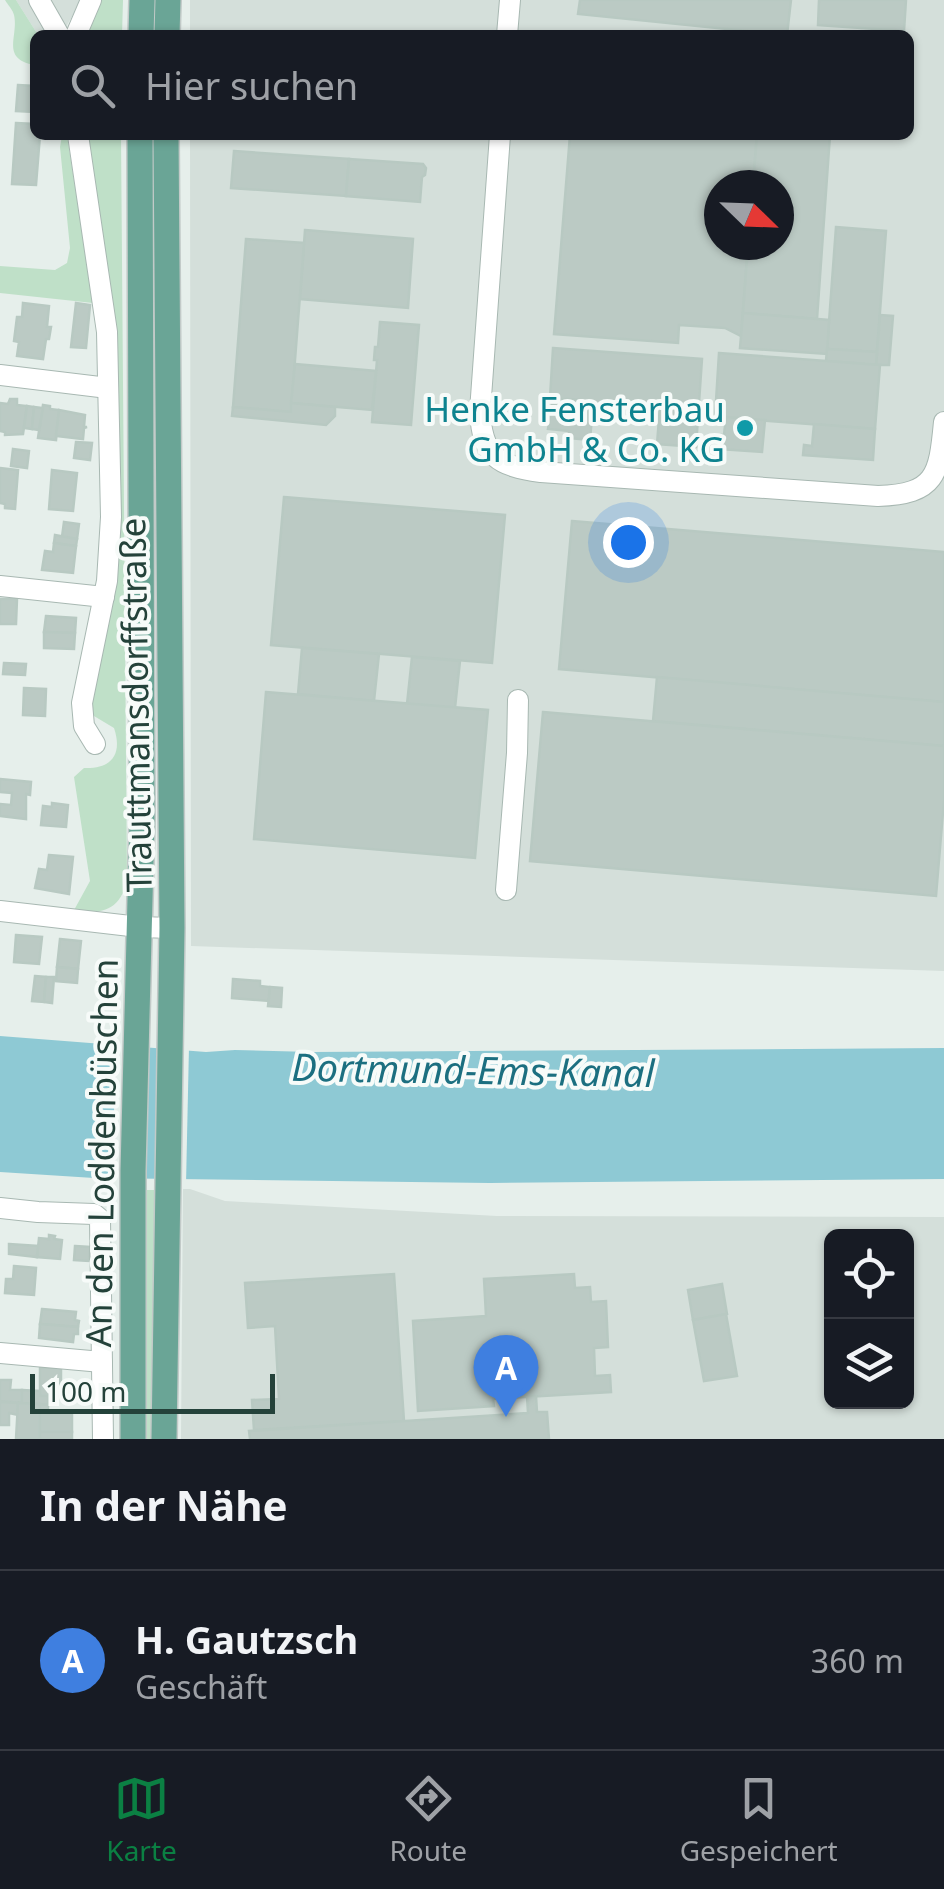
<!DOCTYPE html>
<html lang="de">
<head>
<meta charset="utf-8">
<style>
	body { margin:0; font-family:"Noto Sans",sans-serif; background:#242831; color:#f1f3f6 }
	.controls { position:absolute; right:30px; bottom:30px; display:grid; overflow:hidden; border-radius:15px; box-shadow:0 2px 8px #0004 }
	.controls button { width:90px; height:90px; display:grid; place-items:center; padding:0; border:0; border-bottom:2px solid #363941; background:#171b24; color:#f1f3f6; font:50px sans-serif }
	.compass { position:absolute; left:704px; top:170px; width:90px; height:90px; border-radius:50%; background:#171b24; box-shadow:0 2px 8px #0004; rotate:113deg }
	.scale { position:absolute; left:30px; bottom:25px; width:245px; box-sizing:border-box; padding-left:10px; border:5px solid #24423a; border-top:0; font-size:28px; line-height:35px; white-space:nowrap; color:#24423a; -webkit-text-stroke:8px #f7fbf9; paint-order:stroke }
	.you { position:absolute; left:628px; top:542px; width:35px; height:35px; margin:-25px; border:8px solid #fff; border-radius:50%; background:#1a73e8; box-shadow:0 0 0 15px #1a73e833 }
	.badge { display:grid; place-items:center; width:65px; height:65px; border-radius:50%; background:#0b8043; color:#fff; font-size:32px; font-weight:700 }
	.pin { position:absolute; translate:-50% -82px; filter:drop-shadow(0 2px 5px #0008) }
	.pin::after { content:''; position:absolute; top:52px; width:35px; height:30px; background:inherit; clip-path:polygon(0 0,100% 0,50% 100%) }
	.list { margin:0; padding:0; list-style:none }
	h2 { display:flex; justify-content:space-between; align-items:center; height:130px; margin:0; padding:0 40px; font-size:42px }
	h2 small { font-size:32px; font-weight:400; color:#9ea1a6 }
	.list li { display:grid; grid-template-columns:65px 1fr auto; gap:30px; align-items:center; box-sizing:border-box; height:180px; padding:0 40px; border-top:2px solid #363941 }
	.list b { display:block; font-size:38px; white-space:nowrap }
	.list p { margin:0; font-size:32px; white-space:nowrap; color:#9ea1a6 }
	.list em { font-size:32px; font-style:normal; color:#9ea1a6 }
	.icon { flex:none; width:55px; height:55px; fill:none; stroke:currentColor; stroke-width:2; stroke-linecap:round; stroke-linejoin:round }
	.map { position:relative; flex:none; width:944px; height:1439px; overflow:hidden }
	.search { position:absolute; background:#171b24; box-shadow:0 2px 8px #0004; left:30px; right:30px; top:30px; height:110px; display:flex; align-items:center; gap:25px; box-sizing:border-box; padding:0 35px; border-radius:15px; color:#9ea1a6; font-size:38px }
	.sheet { height:310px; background:#171b24 }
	nav { display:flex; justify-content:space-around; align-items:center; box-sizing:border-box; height:140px; border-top:2px solid #363941; background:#171b24; font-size:28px; color:#9ea1a6 }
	nav a { display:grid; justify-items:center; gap:5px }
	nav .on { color:#0b8043 }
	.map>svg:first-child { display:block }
</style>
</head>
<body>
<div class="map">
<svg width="944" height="1439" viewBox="0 0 944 1439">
	<rect width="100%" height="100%" fill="#e6efeb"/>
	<!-- built -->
	<g fill="#d4dfda" fill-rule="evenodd">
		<path d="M16,0h66l-21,35h-23z"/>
		<path d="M190,0h754v971l-753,-25 -1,-811h719v-100h-719zM719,185h60v60h-60z"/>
		<path d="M183,1189h7l35,12 272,15 447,1v222h-763zM832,1236h74v166h-74z"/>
	</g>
	<!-- green -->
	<g fill="#bfe0c8">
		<path d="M5,0h11l22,35h-3v30c-35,-6 -16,-29 -21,-50 -1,-5 -6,-10 -9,-15z"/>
		<path d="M100,0h23l-1,35h-35z"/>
		<path d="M62,135h5l26,168 -93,-10v-27l55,4 12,-7 3,-15 -10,-101z"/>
		<path d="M86,135h35l6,746c-8,31 -25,32 -54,31l17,-31 -16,-104 10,-9c27,1 39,-13 30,-40l-20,-12 -4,-6 24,-126z"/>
		<path d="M141,1190h17l-3,249h-13z"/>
	</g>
	<!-- water -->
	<path fill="#8ec9d4" d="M0,1036l206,16 29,-2 77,2 632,-4v131l-454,4 -396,-5 -94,-6z"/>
	<!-- pier -->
	<g fill="#e6efeb">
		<path d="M116,1041l31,2 -3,140h-32z"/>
		<path d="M158,1044l31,2 -3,138h-30z"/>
	</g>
	<!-- building -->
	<g fill="#bbcac4" stroke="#b8c9c2" stroke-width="2.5">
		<path d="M580,0h211l-4,35 -209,-21z"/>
		<path d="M819,0h87l-2,31 -86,-6z"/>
		<path d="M18,85l17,1v26l-19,-1z"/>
		<path d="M16,123l19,1v11h5l-4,50 -24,-1z"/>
		<path d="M570,135h187l-4,50h-34v60h29l-7,91 -16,-8 -46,-3 -1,18 -124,-9z"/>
		<path d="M757,135h73l-13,184 -74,-6 5,-68h31v-60h-26z"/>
		<path d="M234,151l115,8 -3,37 -115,-8z"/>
		<path d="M349,159l74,5 3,4 -1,7 -3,2 -2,25 -74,-6z"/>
		<path d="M836,227l50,4 -9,121 -50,-3z"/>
		<path d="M305,230l108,9 -5,69 -108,-9z"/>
		<path d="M246,239l58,4 -13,169 -58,-5z"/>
		<path d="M23,303l26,3 -2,21h4l-2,12h-3l-3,20 -26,-3 2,-14 -5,-1 3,-24h5z"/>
		<path d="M76,303l14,2 -4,43 -15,-1z"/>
		<path d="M743,313l86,7 -2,34 -87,-6z"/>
		<path d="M880,315l13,1 -4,49h-13z"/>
		<path d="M380,322l39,3 -8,100 -39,-3 5,-62h-3l1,-13h3z"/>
		<path d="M553,348l149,11 -6,88 -39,-3 3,-38 -110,-8z"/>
		<path d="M827,349l50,3 -1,13 -50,-4z"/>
		<path d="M719,353l161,12 -5,64 -160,-12z"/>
		<path d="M295,364l81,7 -4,39 -81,-7z"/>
		<path d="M10,399h7v6l10,1 -4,28 -18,1v-3l-5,-1v-28l8,1z"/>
		<path d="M567,399l32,3 -1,15h-6l-2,23 -21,-2v-7l-21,-2 4,-24 14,1z"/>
		<path d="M291,403l44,4v9l-9,9 -94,-9 1,-9 58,5z"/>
		<path d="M43,405l7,1v3l9,1 -3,30 -18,-2z"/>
		<path d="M27,406l7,1 -2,22 -8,-1z"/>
		<path d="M34,407l9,1 -4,22 -7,-1z"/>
		<path d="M59,410l26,5 -1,12h3l-3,1 -1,11 -27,-3z"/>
		<path d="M726,417l39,3 -3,32 -42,-3 1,-14h3z"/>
		<path d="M814,424l61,5 -2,31 -70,-5 1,-10 8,1z"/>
		<path d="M76,442l16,1 -2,17 -16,-2z"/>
		<path d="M13,449l16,2 -2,17 -16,-2z"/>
		<path d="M0,468l18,2 -3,39 -10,-1v-4l-5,-1z"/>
		<path d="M52,470l25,3 -4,38 -24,-2z"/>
		<path d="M284,497l221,18 -13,148 -221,-18z"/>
		<path d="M572,521l372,31v150l-385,-33z"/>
		<path d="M64,522l15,2 -2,15 -15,-2z"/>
		<path d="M55,535l22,4 -1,7 -22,-3z"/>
		<path d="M54,543l22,3 -3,27 -31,-3 3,-19 8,1z"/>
		<path d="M0,599h17l-1,25h-16z"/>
		<path d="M46,616l30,2 -1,15 -31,-1z"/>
		<path d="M44,632l31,1 -1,16 -30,-1z"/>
		<path d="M302,648l77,6 -5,47 -76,-7z"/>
		<path d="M412,657l48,4 -5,47 -48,-4z"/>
		<path d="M4,663l22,1 -1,11 -22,-1z"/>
		<path d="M657,677l287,25v44l-291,-25z"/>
		<path d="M24,688l22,1 -1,27 -22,-1z"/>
		<path d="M266,692l222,18 -13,148 -221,-19z"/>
		<path d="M543,712l401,34v54l-8,96 -406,-35z"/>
		<path d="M0,779l31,3 -1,13 -4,-1v25l-26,-3v-12l11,1 1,-12 -12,-1z"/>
		<path d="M52,803l16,2 -2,22 -25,-2 2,-19 9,1z"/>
		<path d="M49,855l24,2 -4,37 -34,-6 4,-19 8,1z"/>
		<path d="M16,935l26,2 -3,27 -25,-2z"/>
		<path d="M60,939l21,2 -3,28 -21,-2z"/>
		<path d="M57,967l21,2 -1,14 -21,-2z"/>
		<path d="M35,976l11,1 -2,25 -12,-1z"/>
		<path d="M46,977h8l-2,26 -8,-1z"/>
		<path d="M233,979l27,2v5l10,1 -1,14 -37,-3z"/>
		<path d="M270,987l12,1 -1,19 -13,-1z"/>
		<path d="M49,1235l6,1 -1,3 8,1 -2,19 -23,-2 2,-19 10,1z"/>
		<path d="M9,1244l29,2 -1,11 -28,-3z"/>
		<path d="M75,1246l15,1 -1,14 -15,-1z"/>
		<path d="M14,1266l22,2 -2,27 -29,-2 1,-14h7z"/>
		<path d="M394,1274l10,147 -150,9 -2,-30 27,-1 -4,-73 -27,2 -3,-45z"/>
		<path d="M574,1274l1,14 15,-1 1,15 15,-1 2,46 -14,1 1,28 15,-1 1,17 -118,7 1,7 -76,5 -5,-90 73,-5 -2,-37z"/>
		<path d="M722,1284l5,30 -34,6 -5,-30z"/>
		<path d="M42,1309l34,3 -1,8 4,1 -1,6 -38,-3z"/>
		<path d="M726,1314l11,62 -33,5 -11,-61z"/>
		<path d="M40,1324l38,3v7h-4l-1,8 -34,-4z"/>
		<path d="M61,1367v29h-21v-28z"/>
		<path d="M0,1380h11l-1,10h12v13l-22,-2z"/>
		<path d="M22,1390l18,1v5h8v9l-26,-2z"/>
		<path d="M527,1396h9l1,16h10l2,27h-299l-1,-8 279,-18z"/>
		<path d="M0,1402l18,1v12l-9,-2v12h-9z"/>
		<path d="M18,1403l22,1v35h-24z"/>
		<path d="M40,1404l8,1v8l24,-1v20h-32z"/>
		<rect x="40" y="1432" width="32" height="7"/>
	</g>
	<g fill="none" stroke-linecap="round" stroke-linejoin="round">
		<!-- minor casing -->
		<g stroke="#a8b8b2" stroke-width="22">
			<g id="minor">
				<path d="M39,0l20,35"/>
				<path d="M76,35l15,-35"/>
				<path d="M507,35l3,-35"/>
				<path d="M78,135l29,197 4,185 -4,64 -25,122 2,23 11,18"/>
				<path d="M500,135l-20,276c2,46 18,55 61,61l337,24c58,-2 61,-21 66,-74"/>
				<path d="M0,375l108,13"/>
				<path d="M0,586l104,11"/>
				<path d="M506,890l11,-137 1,-53"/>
				<path d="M0,911l139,16 33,1"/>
				<path d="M0,1208l38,4 56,2 6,5 3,220"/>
				<path d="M0,1353l102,9"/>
			</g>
		</g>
		<!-- major casing -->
		<g stroke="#c2cac8" stroke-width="28">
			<g id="major">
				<path d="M141,35l1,-35"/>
				<path d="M167,35l1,-35"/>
				<path d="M133,1439v-268l9,-350 -2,-686"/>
				<path d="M164,1439l8,-511 -6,-793"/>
			</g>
		</g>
		<!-- minor -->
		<use href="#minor" stroke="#fff" stroke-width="20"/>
		<!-- major -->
		<use href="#major" stroke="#6aa596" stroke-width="25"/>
	</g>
	<!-- markers -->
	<circle fill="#0f9aa8" stroke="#f7fbf9" stroke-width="4" cx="745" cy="428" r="10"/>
	<g text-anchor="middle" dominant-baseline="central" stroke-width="8" stroke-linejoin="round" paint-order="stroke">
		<!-- culture labels -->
		<g font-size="35" fill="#0d838f" stroke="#f7fbf9" text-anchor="end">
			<text x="725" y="408">Henke Fensterbau<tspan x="725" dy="40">GmbH &amp; Co. KG</tspan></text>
		</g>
		<!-- street labels -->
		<g font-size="35" fill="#24423a" stroke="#f7fbf9">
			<text transform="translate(135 705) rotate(-91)">Trauttmansdorffstraße</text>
			<text transform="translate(101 1153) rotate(-89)">An den Loddenbüschen</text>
		</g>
		<!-- water labels -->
		<g font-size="38" font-style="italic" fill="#1c6f80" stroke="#f7fbf9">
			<text transform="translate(473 1069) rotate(1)">Dortmund-Ems-Kanal</text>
		</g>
	</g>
</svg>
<div class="controls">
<button><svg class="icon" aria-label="locate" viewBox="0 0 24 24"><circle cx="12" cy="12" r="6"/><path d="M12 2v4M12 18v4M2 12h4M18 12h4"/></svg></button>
<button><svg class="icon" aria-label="layers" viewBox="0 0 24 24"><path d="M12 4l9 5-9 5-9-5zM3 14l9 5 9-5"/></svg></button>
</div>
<svg class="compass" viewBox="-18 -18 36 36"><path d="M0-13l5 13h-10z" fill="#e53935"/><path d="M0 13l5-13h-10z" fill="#9ea1a6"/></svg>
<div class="scale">100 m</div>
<div class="you"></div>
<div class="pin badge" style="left:506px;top:1417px;background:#3f7fe0">A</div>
<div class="search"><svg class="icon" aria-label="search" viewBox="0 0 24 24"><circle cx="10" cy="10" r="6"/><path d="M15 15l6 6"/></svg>Hier suchen</div>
</div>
<section class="sheet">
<h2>In der Nähe<small></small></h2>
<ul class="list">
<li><span class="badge" style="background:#3f7fe0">A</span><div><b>H. Gautzsch</b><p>Geschäft</p></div><em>360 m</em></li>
</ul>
</section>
<nav>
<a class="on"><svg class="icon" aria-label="map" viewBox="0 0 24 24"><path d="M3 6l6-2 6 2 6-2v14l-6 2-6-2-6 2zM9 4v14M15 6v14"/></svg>Karte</a>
<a><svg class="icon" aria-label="directions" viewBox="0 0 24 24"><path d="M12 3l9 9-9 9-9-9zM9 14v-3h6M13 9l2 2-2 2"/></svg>Route</a>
<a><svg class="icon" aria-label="saved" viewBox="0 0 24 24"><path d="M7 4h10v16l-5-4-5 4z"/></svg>Gespeichert</a>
</nav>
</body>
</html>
